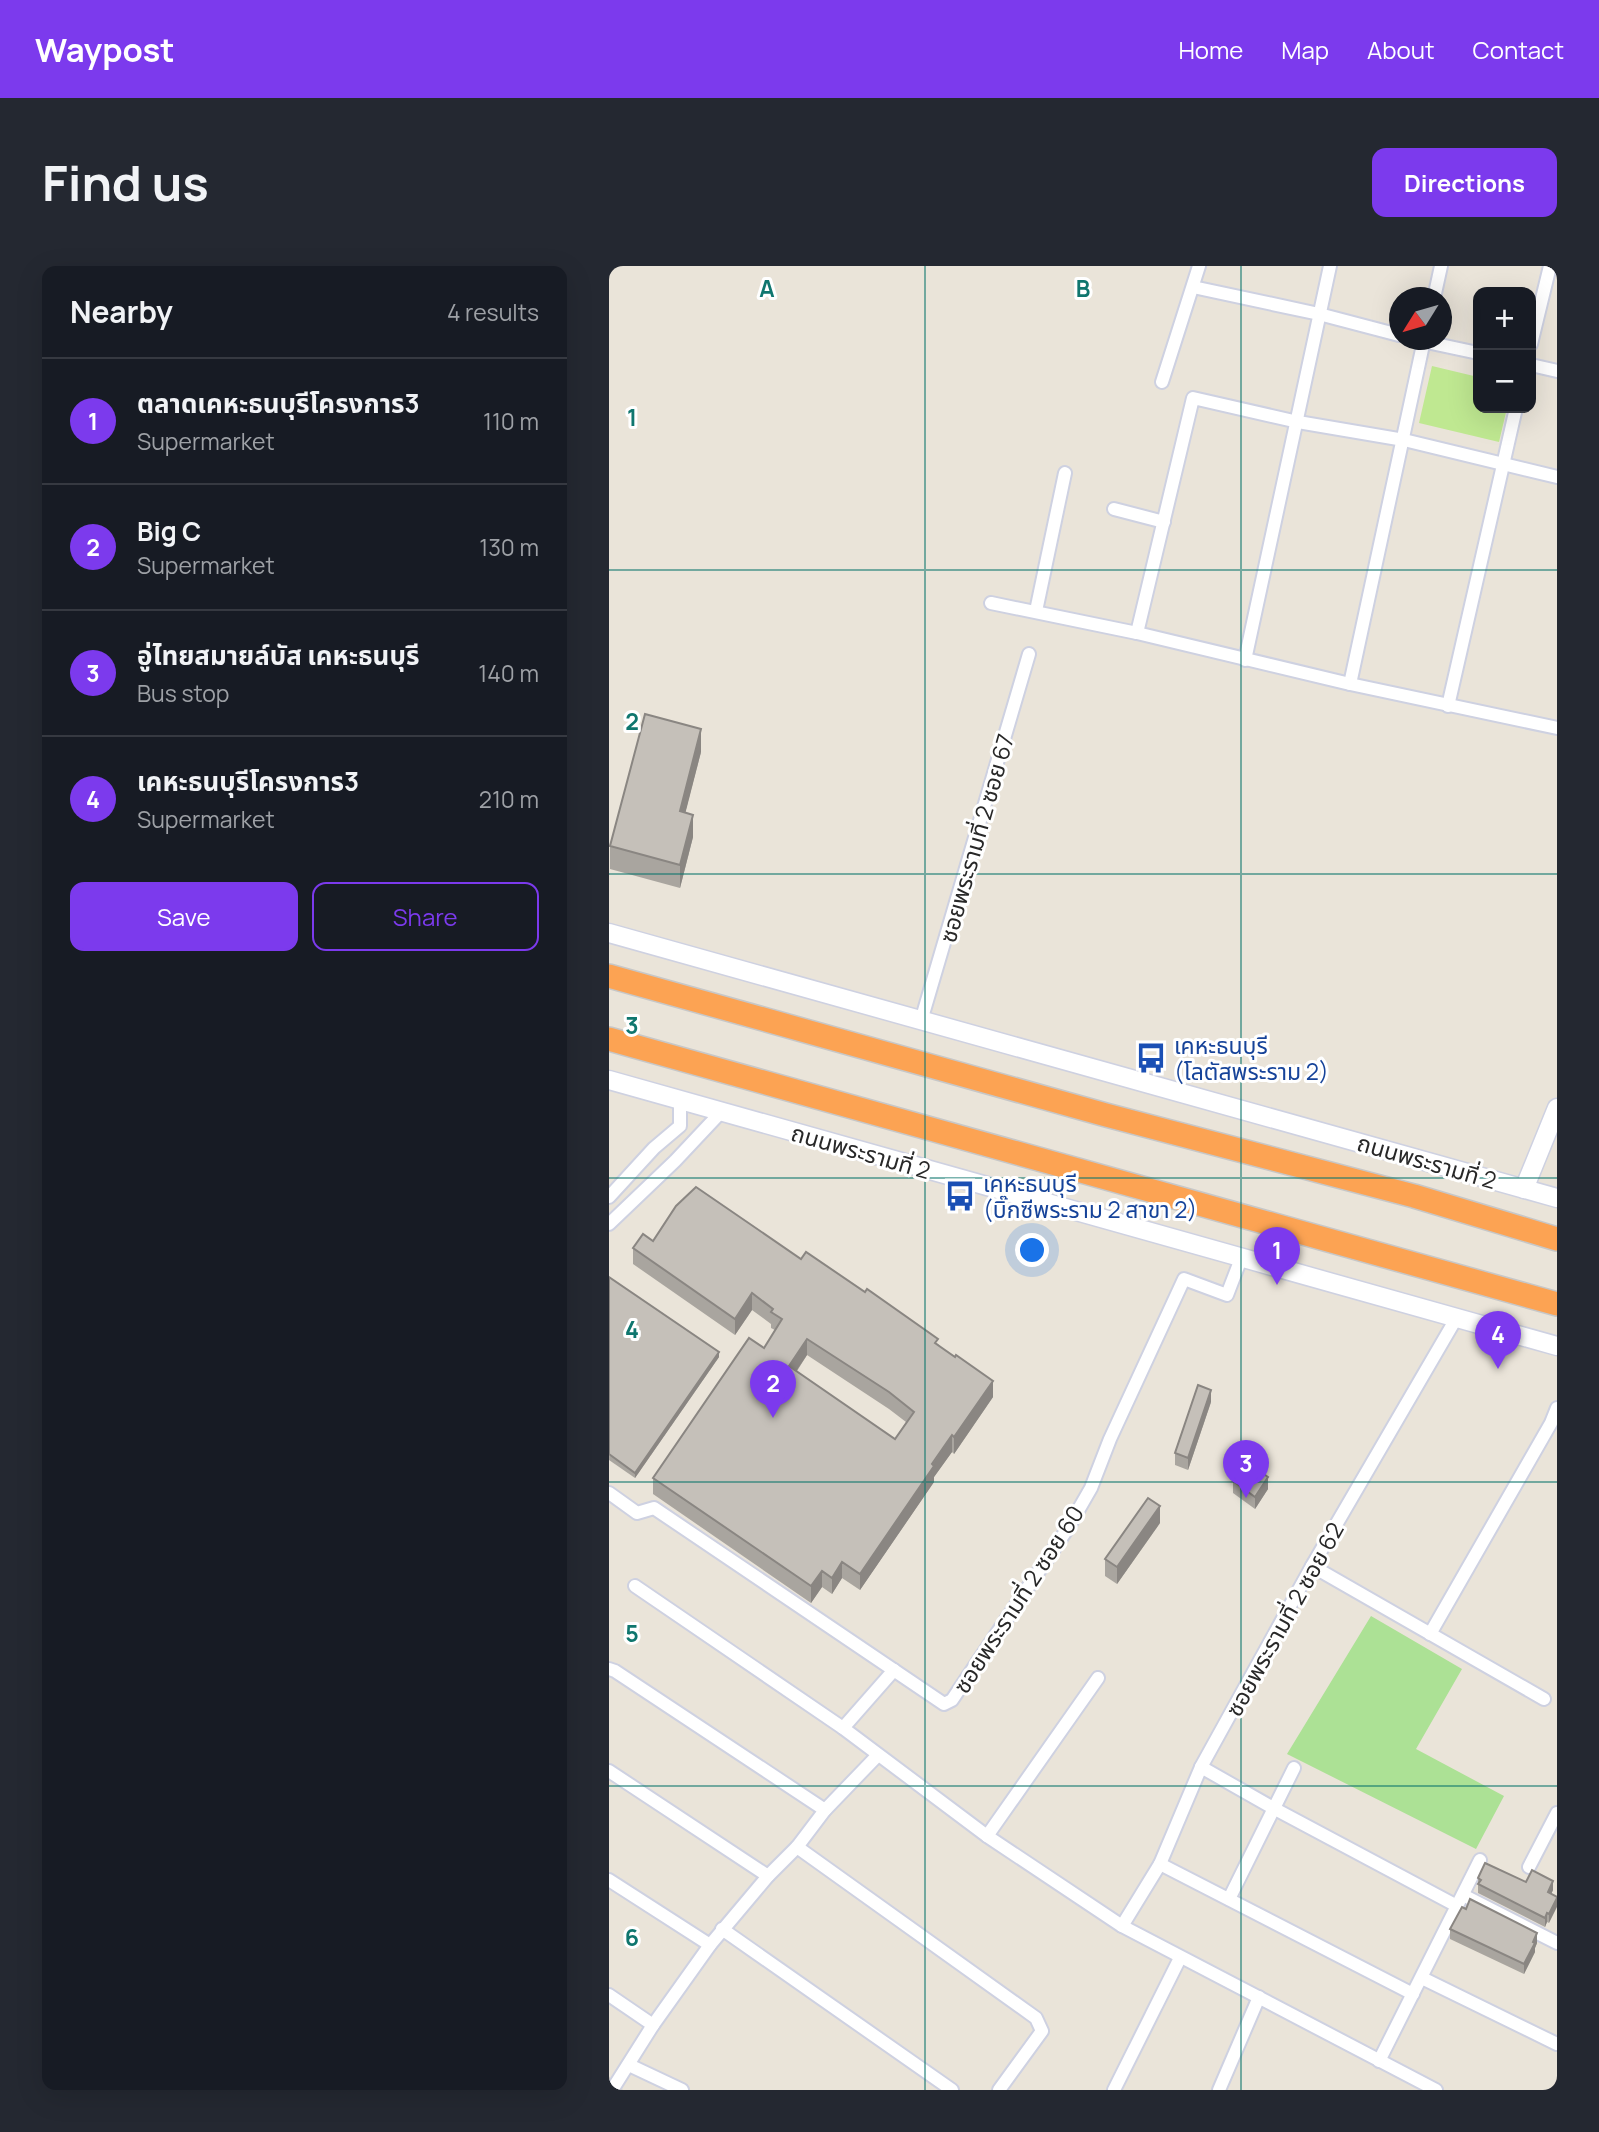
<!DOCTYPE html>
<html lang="en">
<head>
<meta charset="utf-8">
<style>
	body { margin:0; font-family:Manrope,"Noto Sans Thai",sans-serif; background:#242831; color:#f1f3f6 }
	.controls { position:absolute; right:21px; top:21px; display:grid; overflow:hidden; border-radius:14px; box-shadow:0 7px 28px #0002 }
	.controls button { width:63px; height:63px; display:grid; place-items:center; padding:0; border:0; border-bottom:2px solid #363941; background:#171b24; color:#f1f3f6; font:35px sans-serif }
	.compass { position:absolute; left:780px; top:21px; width:63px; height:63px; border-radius:50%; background:#171b24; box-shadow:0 7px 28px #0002; rotate:233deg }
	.you { position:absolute; left:424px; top:985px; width:24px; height:24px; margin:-18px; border:5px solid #fff; border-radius:50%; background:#1a73e8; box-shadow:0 0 0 10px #1a73e833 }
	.badge { display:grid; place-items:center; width:46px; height:46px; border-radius:50%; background:#7c3aed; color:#fff; font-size:23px; font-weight:700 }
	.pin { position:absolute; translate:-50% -58px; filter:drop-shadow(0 2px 4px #0008) }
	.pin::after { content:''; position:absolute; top:37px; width:24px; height:21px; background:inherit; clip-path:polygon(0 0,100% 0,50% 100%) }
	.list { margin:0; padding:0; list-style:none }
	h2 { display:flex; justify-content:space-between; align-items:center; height:91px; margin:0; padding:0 28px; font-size:30px }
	h2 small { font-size:23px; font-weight:400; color:#9ea1a6 }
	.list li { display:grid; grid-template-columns:46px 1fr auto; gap:21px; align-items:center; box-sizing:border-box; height:126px; padding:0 28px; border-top:2px solid #363941 }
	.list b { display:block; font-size:26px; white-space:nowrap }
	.list p { margin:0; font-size:23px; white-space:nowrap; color:#9ea1a6 }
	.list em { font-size:23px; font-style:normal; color:#9ea1a6 }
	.actions { display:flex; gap:14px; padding:21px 28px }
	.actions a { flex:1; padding:16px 0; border:2px solid #7c3aed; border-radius:14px; text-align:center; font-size:24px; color:#7c3aed }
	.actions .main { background:#7c3aed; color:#fff }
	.map { position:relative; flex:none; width:948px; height:1824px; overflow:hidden; border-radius:14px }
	header { display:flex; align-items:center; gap:42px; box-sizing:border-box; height:98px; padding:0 35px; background:#7c3aed; color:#fff }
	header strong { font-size:33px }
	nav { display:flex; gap:38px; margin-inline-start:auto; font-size:24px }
	.intro { display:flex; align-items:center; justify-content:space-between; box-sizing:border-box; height:168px; padding:0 42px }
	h1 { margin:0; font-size:49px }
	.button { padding:18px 32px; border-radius:14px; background:#7c3aed; color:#fff; font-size:24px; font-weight:700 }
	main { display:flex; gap:42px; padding:0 42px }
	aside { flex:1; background:#171b24; border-radius:14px; box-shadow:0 7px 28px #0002 }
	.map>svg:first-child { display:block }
</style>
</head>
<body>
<header>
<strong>Waypost</strong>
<nav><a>Home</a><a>Map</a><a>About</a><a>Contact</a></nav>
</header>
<div class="intro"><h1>Find us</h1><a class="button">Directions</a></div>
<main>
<aside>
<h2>Nearby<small>4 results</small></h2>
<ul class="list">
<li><span class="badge">1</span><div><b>ตลาดเคหะธนบุรีโครงการ3</b><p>Supermarket</p></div><em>110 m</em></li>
<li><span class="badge">2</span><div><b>Big C</b><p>Supermarket</p></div><em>130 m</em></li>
<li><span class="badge">3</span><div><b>อู่ไทยสมายล์บัส เคหะธนบุรี</b><p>Bus stop</p></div><em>140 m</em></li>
<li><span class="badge">4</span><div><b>เคหะธนบุรีโครงการ3</b><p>Supermarket</p></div><em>210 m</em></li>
</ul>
<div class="actions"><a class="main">Save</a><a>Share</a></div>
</aside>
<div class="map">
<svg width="948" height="1824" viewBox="0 0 948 1824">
	<rect width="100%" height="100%" fill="#eae4d9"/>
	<!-- green -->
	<path fill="#ace195" d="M762,1350l91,53 -46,80 88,47 -28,53 -189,-95z"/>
	<!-- pitch -->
	<path fill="#bfe891" d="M823,100l46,11v31h29l-8,34 -80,-19z"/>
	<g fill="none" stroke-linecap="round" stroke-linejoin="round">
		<!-- street casing -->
		<g stroke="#ced1e1" stroke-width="16">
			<g id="street">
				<path d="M584,21l126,27 80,21"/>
				<path d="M825,32l7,-32"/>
				<path d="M808,74l61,13"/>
				<path d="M922,78l19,-78"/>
				<path d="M922,99l26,6"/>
				<path d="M553,116l37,-116"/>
				<path d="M505,243l50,13"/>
				<path d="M382,337l146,30 213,51 207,44"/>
				<path d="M427,345l29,-138"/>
				<path d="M528,367l56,-235 105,24 106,18 153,37"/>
				<path d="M636,394l85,-394"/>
				<path d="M741,418l74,-344"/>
				<path d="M839,440l68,-298"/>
				<path d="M312,755l108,-367"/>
				<path d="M0,931l45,-49 26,-22v-27"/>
				<path d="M0,958l66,-63 47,-50"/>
				<path d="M0,1227l28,20 17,-5 290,196 8,-4 116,-172 23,-40 19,-49 74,-160 43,16 15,-39"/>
				<path d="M703,1300l232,133"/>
				<path d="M26,1320l208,142 144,108 135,90 314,164"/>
				<path d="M821,1368l121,-211 6,-15"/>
				<path d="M0,1403l6,2 210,139"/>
				<path d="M234,1462l51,-58"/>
				<path d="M592,1501l74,42 182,97"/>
				<path d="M0,1505l159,105"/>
				<path d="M378,1570l111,-158"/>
				<path d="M188,1581l239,171 6,13 -43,59"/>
				<path d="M551,1598l253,130"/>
				<path d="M920,1601l28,-54"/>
				<path d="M0,1614l101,65"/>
				<path d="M854,1629l94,48"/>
				<path d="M620,1633l65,-131"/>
				<path d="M513,1660l38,-62 41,-97 111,-201 145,-249"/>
				<path d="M113,1663l230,161"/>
				<path d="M813,1712l135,66"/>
				<path d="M0,1729l44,30"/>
				<path d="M770,1795l101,-201"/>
				<path d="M20,1799l53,25"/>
				<path d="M3,1824l41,-65 57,-80 58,-69 29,-29 28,-37 53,-55"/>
				<path d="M505,1824l66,-132"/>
				<path d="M610,1824l40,-93"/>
			</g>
		</g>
		<!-- secondary casing -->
		<g stroke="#ced1e1" stroke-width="21">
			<g id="secondary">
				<path d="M0,667l948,265"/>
				<path d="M0,814l948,266"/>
				<path d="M915,923l33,-81"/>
			</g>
		</g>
		<!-- highway casing -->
		<g stroke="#c7c7c7" stroke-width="26">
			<g id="highway">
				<path d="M0,710l497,139 308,81 143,43"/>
				<path d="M0,773l948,265"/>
			</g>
		</g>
		<!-- street -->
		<use href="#street" stroke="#fff" stroke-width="12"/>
		<!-- secondary -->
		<use href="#secondary" stroke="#fff" stroke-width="18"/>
		<!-- highway -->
		<use href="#highway" stroke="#fca353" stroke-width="23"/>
	</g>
	<!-- wall -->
	<g fill="#a9a59f" fill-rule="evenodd">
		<path d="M92,486l-16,61 8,24 -13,51 -70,-19v-23z"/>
		<path d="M44,975l148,18 137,85 55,53 -39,57 -2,-2 -18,25v5l-74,108 -18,-12 -10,16 -10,-7 -11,16 -158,-109v-16l111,-130 11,-18 -4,-2v-4l-19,-14 -17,25 -102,-71v-16zM198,1089l82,54 17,13 -11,17 -98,-68z"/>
		<path d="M0,1011l110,80 -84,121 -26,-18z"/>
		<path d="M602,1136l-23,68 -13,-5v-12z"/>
		<path d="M624,1215l35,8 -13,20 -22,-16z"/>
		<path d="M551,1257l-43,61 -12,-8v-17z"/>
		<path d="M869,1612l48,4 27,8 -2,4 -2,29 -2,-1 -2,5 -67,-34z"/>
		<path d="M841,1663l87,14 -2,5v4l-11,22 -74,-35z"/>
	</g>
	<!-- shaded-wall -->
	<g fill="#8a8682">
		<path d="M92,463v23l-21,82v-23z"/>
		<path d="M84,549v22l-13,51v-23z"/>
		<path d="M143,1027v17l-17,25v-16z"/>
		<path d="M198,1073v16l-18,27v-16z"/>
		<path d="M110,1086v5l-84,121v-5z"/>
		<path d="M384,1115v16l-39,57v-17z"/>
		<path d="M602,1124v12l-23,68v-12z"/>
		<path d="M343,1169v17l-18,25v5l-74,108v-16z"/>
		<path d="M659,1211v12l-13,20v-12z"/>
		<path d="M551,1240v17l-43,61v-17z"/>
		<path d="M233,1296v16l-10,16v-16z"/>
		<path d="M213,1305v16l-11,16v-17z"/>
		<path d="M944,1615v9l-5,11v-9z"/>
		<path d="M948,1632v9l-8,16v-9z"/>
		<path d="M938,1647v9l-2,5v-9z"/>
		<path d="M928,1667v10l-2,5v4l-11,22v-10z"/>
	</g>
	<!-- building -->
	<g fill="#c5c0b9" stroke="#8a8682" stroke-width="2" fill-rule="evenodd">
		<path d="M36,448l56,15 -21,82 13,4 -13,50 -70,-19z"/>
		<path d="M87,921l105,72 5,-7 59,40 2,-3 71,50 -3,4 20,14 1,-2 37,26 -39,56 -2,-2 -20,29 2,2 -74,108 -18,-12 -10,16 -10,-7 -11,15 -158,-108 96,-140 15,10 18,-29 -11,-7 2,-3 -21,-16 -17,26 -102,-71 10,-14 10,7 23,-35zM198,1073l82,53 25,20 -19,27 -106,-73z"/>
		<path d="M0,1011l110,75 -84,121 -26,-19z"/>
		<path d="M589,1119l13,5 -23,68 -13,-5z"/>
		<path d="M637,1196l22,15 -13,20 -22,-16z"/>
		<path d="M539,1232l12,8 -43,61 -12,-8z"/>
		<path d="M876,1597l41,19 6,-12 21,11 -5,11 9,5v1l-8,16 -2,-1 -2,5 -67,-34 3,-4 -3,-2z"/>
		<path d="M861,1633l67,34 -4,9 2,1 -11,21 -74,-35 12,-22 4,2z"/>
	</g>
	<!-- grid -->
	<path fill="none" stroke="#0f766e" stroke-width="2" stroke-opacity="0.55" d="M316,0v1824M632,0v1824M0,304h948M0,608h948M0,912h948M0,1216h948M0,1520h948"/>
	<!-- icons -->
	<defs>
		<g id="bus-bare" transform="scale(2.415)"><path d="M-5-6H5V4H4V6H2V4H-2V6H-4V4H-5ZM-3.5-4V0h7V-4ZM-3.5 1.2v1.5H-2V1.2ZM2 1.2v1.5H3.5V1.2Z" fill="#1a4fb4" stroke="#fff" stroke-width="2.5" paint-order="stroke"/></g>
	</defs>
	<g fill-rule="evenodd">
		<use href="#bus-bare" x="542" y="792"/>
		<use href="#bus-bare" x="351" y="930"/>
	</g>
	<g text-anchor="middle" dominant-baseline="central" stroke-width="6" stroke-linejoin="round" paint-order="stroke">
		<!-- street labels -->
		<g font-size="23" fill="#282828" stroke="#fff">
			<text transform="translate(367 572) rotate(-74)">ซอยพระรามที่ 2 ซอย 67</text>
			<text transform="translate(252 885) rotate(16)">ถนนพระรามที่ 2</text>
			<text transform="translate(818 895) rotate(16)">ถนนพระรามที่ 2</text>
			<text transform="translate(409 1333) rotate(-57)">ซอยพระรามที่ 2 ซอย 60</text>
			<text transform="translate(675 1353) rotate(-61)">ซอยพระรามที่ 2 ซอย 62</text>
		</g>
		<!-- transit labels -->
		<g font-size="23" fill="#164399" stroke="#fff" text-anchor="start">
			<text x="565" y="779">เคหะธนบุรี<tspan x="565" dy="26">(โลตัสพระราม 2)</tspan></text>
			<text x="374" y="917">เคหะธนบุรี<tspan x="374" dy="26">(บิ๊กซีพระราม 2 สาขา 2)</tspan></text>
		</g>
	</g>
	<g font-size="23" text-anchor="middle" font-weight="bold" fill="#0f766e" stroke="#fff" stroke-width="6" stroke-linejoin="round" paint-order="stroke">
		<text x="158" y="31">A</text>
		<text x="474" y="31">B</text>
		<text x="23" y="160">1</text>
		<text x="23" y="464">2</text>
		<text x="23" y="768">3</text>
		<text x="23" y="1072">4</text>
		<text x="23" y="1376">5</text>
		<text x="23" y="1680">6</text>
	</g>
</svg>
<div class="controls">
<button>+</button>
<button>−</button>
</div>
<svg class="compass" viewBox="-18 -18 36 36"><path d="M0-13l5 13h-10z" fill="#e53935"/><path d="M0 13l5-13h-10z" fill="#9ea1a6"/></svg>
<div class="you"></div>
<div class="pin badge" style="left:668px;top:1019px">1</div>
<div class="pin badge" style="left:164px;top:1152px">2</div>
<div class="pin badge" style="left:637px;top:1232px">3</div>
<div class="pin badge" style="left:889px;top:1103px">4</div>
</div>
</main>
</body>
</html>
